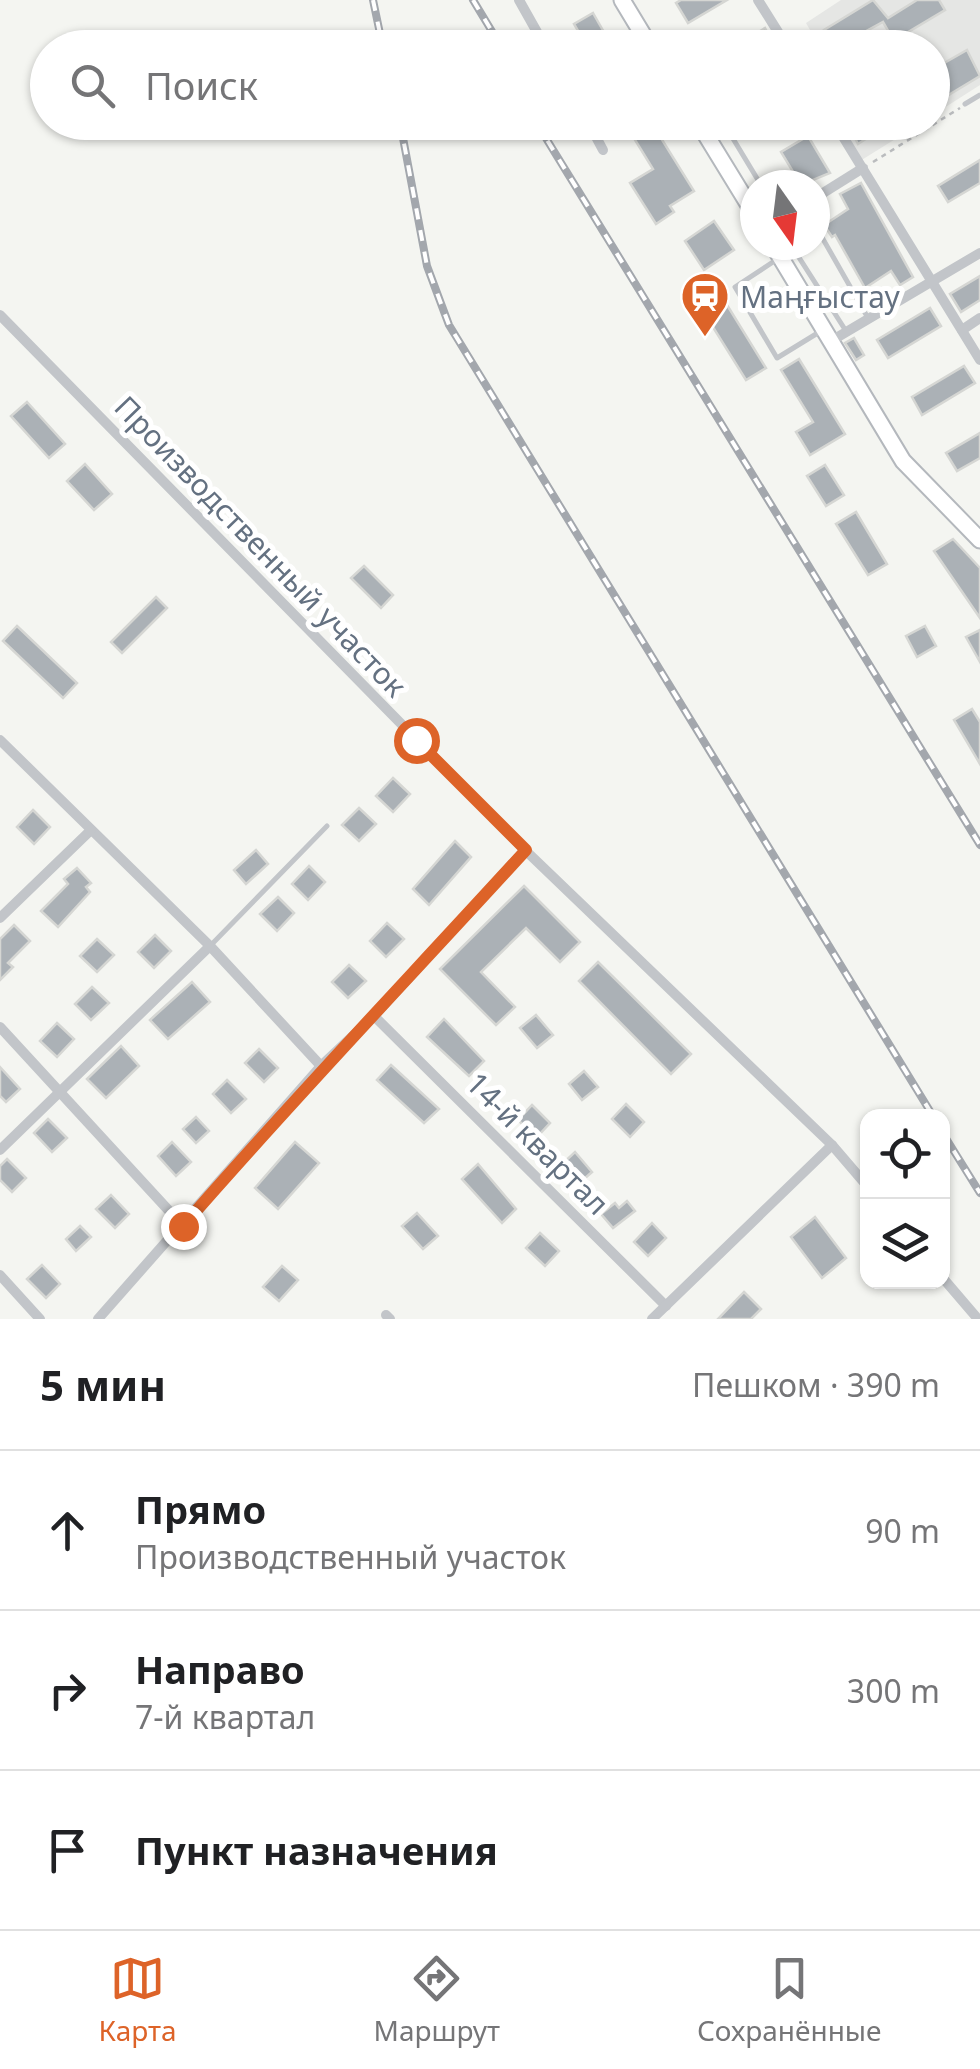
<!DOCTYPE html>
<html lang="ru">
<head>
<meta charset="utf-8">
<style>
	body { margin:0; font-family:"Noto Sans",sans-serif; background:#f6f6f6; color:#202124 }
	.controls { position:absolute; right:30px; bottom:30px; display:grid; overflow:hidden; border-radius:20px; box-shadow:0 2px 8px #0004 }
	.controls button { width:90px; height:90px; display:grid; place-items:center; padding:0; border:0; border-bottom:2px solid #e0e0e0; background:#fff; color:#202124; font:50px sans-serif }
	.compass { position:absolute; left:740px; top:170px; width:90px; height:90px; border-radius:50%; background:#fff; box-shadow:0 2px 8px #0004; rotate:166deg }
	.stop { position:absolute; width:30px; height:30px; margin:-22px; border:8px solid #dd6328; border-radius:50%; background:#fff }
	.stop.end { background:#dd6328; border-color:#fff; box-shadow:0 2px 10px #0008 }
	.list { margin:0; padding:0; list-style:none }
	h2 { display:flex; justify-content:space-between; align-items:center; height:130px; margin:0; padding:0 40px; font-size:42px }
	h2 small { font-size:32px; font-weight:400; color:#757577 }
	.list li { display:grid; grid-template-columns:65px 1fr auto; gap:30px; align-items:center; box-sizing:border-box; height:160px; padding:0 40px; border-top:2px solid #e0e0e0 }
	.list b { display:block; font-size:38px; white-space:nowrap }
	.list p { margin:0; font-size:32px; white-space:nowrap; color:#757577 }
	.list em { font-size:32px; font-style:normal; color:#757577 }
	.icon { flex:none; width:55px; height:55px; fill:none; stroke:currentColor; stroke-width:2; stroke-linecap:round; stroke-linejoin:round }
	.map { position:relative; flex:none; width:980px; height:1319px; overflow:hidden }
	.search { position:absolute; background:#fff; box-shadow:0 2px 8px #0004; left:30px; right:30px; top:30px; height:110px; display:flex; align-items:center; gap:25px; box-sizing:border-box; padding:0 35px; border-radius:55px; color:#757577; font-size:38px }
	.sheet { height:610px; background:#fff }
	nav { display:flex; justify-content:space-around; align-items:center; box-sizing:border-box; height:140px; border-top:2px solid #e0e0e0; background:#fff; font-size:28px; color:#757577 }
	nav a { display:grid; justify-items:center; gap:5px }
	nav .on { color:#dd6328 }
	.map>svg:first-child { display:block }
</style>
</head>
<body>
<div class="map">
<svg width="980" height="1319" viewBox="0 0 980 1319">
	<rect width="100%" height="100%" fill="#f4f5f1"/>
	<!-- built -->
	<g fill="#e5e6e4">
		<path d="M841,0h139v85l-47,30 -1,-67 -112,-1 -14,-24z"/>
		<path d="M837,123h84l-61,38z"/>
	</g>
	<!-- building -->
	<g fill="#abb1b6" stroke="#d5d6d3" stroke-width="2.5">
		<path d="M681,0h46l-39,23 -12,-20z"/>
		<path d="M873,0l15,18 29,-18h22l6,10 -45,27 7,11h-25l12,-7 -11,-19 -48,26 -11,-18z"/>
		<path d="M593,13l20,35h-25l-14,-24z"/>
		<path d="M765,28l11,20h-44z"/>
		<path d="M967,50l13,26 -48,29v-35z"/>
		<path d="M624,122h27l43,69 -24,15 4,6 -18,12 -26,-41 23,-14z"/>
		<path d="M750,122h36l-27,16z"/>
		<path d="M847,122h57l-26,16 -3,-5 -17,11z"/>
		<path d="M808,136l22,37 -29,12 -20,-33z"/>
		<path d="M980,160v23l-32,19 -10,-16z"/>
		<path d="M861,183l52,94 -13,8 -9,-14 -26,17 -30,-53 -3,2 -8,-12 24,-16 -8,-15z"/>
		<path d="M714,221l20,29 -30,20 -19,-29z"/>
		<path d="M980,276v24l-19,12 -11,-18z"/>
		<path d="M711,279l55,89 -20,12 -55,-88z"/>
		<path d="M930,308l11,18 -53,32 -11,-18z"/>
		<path d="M854,338l10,17 -8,5 -11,-17z"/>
		<path d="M799,359l46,75 -35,21 -14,-23 17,-10 -32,-52z"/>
		<path d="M964,366l11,17 -53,32 -10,-18z"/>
		<path d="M27,402l38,42 -16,14 -38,-42z"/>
		<path d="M980,433v25l-23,13 -11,-18z"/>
		<path d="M85,464l27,30 -18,16 -27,-29z"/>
		<path d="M825,465l19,30 -18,11 -19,-30z"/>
		<path d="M856,512l31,52 -19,11 -32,-51z"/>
		<path d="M953,539l27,29v50l-46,-67z"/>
		<path d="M364,566l29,29 -12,13 -30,-30z"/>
		<path d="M156,597l11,11 -45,45 -11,-11z"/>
		<path d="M17,626l60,57 -14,15 -60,-57z"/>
		<path d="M925,626l11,20 -19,11 -11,-21z"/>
		<path d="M980,630v32l-14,-25z"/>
		<path d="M972,709l8,13v42l-26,-44z"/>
		<path d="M393,778l17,16 -17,18 -17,-16z"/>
		<path d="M359,808l17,16 -17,17 -17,-16z"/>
		<path d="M33,810l17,17 -16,17 -17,-17z"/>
		<path d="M455,841l16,16 -42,48 -16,-16z"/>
		<path d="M256,850l12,14 -22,20 -12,-14z"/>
		<path d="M309,866l16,16 -17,18 -16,-16z"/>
		<path d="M77,868l14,15 -5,4 4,5 -32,35 -17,-16 27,-27 -4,-5z"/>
		<path d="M524,886l56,56 -20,20 -34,-34 -45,44 34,35 -19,18 -56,-56z"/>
		<path d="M278,897l16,16 -17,18 -17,-17z"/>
		<path d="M387,923l17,16 -18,18 -16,-16z"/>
		<path d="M14,925l16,16 -22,22 5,4 -13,13v-41z"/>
		<path d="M155,935l16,16 -17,17 -16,-16z"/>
		<path d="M97,939l17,16 -17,17 -17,-16z"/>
		<path d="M598,962l93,92 -20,20 -92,-93z"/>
		<path d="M349,965l17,16 -18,17 -16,-16z"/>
		<path d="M192,982l18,20 -42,37 -18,-19z"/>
		<path d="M92,987l17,16 -18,17 -16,-16z"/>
		<path d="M536,1015l17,20 -16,13 -17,-20z"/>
		<path d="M444,1019l40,42 -15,15 -42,-39z"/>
		<path d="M57,1023l17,16 -17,18 -17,-16z"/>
		<path d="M121,1046l18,20 -33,32 -19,-19z"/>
		<path d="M259,1049l19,19 -14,14 -19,-19z"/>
		<path d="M391,1065l48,44 -15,14 -47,-43z"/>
		<path d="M0,1067l20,22 -14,13 -6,-6z"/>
		<path d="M584,1071l14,16 -16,13 -13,-16z"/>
		<path d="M227,1080l19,19 -15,14 -18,-19z"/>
		<path d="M626,1104l18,18 -14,15 -18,-18z"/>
		<path d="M532,1105l18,18 -14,15 -18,-18z"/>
		<path d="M196,1117l13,14 -13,12 -13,-14z"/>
		<path d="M48,1119l19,19 -15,14 -18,-19z"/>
		<path d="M172,1142l19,20 -15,14 -18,-20z"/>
		<path d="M295,1142l24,21 -41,46 -23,-21z"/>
		<path d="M575,1152l17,20 -15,13 -17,-19z"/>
		<path d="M7,1159l19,19 -14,14 -12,-12v-14z"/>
		<path d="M478,1164l38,45 -14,14 -40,-44z"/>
		<path d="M111,1195l18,19 -14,14 -19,-19z"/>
		<path d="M627,1201l8,10 -22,17 -12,-14 14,-11 4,5z"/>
		<path d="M417,1213l21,23 -15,13 -21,-23z"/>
		<path d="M815,1217l31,41 -24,20 -31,-41z"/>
		<path d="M652,1223l14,15 -18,18 -14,-14z"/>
		<path d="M80,1226l11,11 -15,14 -10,-12z"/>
		<path d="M540,1233l19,18 -14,15 -19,-18z"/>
		<path d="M42,1265l18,19 -14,14 -19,-19z"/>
		<path d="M282,1266l16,14 -19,21 -16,-14z"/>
		<path d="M744,1292l17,17 -10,10h-33z"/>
	</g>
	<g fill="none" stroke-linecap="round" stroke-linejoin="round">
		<!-- secondary casing -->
		<g stroke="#b4b8bd" stroke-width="19">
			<g id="secondary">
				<path d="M622,0l29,48"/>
				<path d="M698,122l57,93"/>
				<path d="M773,245l130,216 77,79"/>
			</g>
		</g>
		<!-- path -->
		<path stroke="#babcbe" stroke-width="2.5" stroke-dasharray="5 5" stroke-linecap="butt" d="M873,162l87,-54"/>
		<!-- lane -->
		<g stroke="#c2c5c9" stroke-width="5">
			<path d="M965,104l15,-9"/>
			<path d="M723,122l38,63"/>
			<path d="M815,225l53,93"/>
			<path d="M791,245l55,86"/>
			<path d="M776,260l-41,27 42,71 44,-27"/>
			<path d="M212,944l115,-118"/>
		</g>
		<!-- street -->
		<g stroke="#c2c5c9" stroke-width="10">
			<path d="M519,0l27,48"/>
			<path d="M758,0l30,48"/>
			<path d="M588,122l15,28"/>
			<path d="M834,122l146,238"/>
			<path d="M815,198l48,-30"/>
			<path d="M0,315l525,535 307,295 36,42"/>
			<path d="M962,330l18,-12"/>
			<path d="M831,341l149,-88"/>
			<path d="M0,740l210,206 111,120"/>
			<path d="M0,918l91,-88"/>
			<path d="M374,1016l292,290"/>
			<path d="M0,1027l183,199"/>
			<path d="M0,1150l210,-204"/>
			<path d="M0,1275l40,44"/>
			<path d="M942,1277l36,42"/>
			<path d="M386,1315l4,4"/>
			<path d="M98,1319l223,-253 53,-50 151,-166"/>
			<path d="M652,1319l180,-174"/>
		</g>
		<!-- secondary -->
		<use href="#secondary" stroke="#fff" stroke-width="15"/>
		<!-- rail casing -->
		<g stroke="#a3a7ad" stroke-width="8">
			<g id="rail">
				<path d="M373,0l10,48"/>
				<path d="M473,0l29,48"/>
				<path d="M400,122l27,144 22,59 484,791"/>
				<path d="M536,122l444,723"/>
				<path d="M942,1132l38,61"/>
			</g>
		</g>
		<!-- rail -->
		<use href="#rail" stroke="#fff" stroke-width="4" stroke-dasharray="11" stroke-linecap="butt"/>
	</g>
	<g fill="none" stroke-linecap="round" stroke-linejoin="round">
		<!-- route -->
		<path stroke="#dd6328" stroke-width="12" d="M183,1226c111,-128 228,-250 343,-376l-110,-110"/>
	</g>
	<!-- icons -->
	<defs>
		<g id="station-pin" transform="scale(2.5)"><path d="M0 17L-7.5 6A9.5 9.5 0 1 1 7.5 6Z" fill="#dd6328" stroke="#fff"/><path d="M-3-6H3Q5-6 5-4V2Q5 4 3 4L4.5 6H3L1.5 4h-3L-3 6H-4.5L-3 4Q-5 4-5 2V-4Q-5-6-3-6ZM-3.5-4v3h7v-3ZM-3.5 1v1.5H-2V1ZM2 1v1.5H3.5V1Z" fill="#fff"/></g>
	</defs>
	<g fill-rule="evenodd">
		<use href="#station-pin" x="705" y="296"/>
	</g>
	<g text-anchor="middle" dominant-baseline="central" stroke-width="10" stroke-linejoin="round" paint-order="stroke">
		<!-- poi labels -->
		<g font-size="30" fill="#647181" stroke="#fff" text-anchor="start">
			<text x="740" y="296">Маңғыстау</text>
		</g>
		<!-- street labels -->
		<g font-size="30" fill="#647181" stroke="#fff">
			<text transform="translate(261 546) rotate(46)">Производственный участок</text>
			<text transform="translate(538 1143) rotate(45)">14-й квартал</text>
		</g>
	</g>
</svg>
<div class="controls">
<button><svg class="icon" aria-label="locate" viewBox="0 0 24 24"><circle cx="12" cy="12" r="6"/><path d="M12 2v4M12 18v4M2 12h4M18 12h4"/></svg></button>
<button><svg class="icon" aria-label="layers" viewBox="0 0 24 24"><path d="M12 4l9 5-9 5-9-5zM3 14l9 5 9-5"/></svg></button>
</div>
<svg class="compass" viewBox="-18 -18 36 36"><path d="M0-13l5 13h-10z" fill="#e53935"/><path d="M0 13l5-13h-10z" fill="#757577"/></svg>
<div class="stop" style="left:416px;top:740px"></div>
<div class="stop end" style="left:183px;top:1226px"></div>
<div class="search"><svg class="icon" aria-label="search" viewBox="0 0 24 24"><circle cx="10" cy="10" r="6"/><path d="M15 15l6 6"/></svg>Поиск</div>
</div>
<section class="sheet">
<h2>5 мин<small>Пешком · 390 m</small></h2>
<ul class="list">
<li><svg class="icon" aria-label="ahead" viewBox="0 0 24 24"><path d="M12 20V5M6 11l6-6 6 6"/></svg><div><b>Прямо</b><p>Производственный участок</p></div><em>90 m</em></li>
<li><svg class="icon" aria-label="right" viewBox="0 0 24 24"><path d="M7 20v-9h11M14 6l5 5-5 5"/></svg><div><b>Направо</b><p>7-й квартал</p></div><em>300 m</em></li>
<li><svg class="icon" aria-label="arrive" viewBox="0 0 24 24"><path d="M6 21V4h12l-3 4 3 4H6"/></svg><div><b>Пункт назначения</b></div></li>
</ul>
</section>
<nav>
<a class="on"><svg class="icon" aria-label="map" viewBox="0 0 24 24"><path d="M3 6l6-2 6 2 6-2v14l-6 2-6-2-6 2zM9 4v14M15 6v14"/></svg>Карта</a>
<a><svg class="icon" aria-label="directions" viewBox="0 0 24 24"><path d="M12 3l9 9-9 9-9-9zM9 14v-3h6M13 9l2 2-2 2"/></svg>Маршрут</a>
<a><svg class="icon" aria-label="saved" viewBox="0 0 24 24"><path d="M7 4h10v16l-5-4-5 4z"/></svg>Сохранённые</a>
</nav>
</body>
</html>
